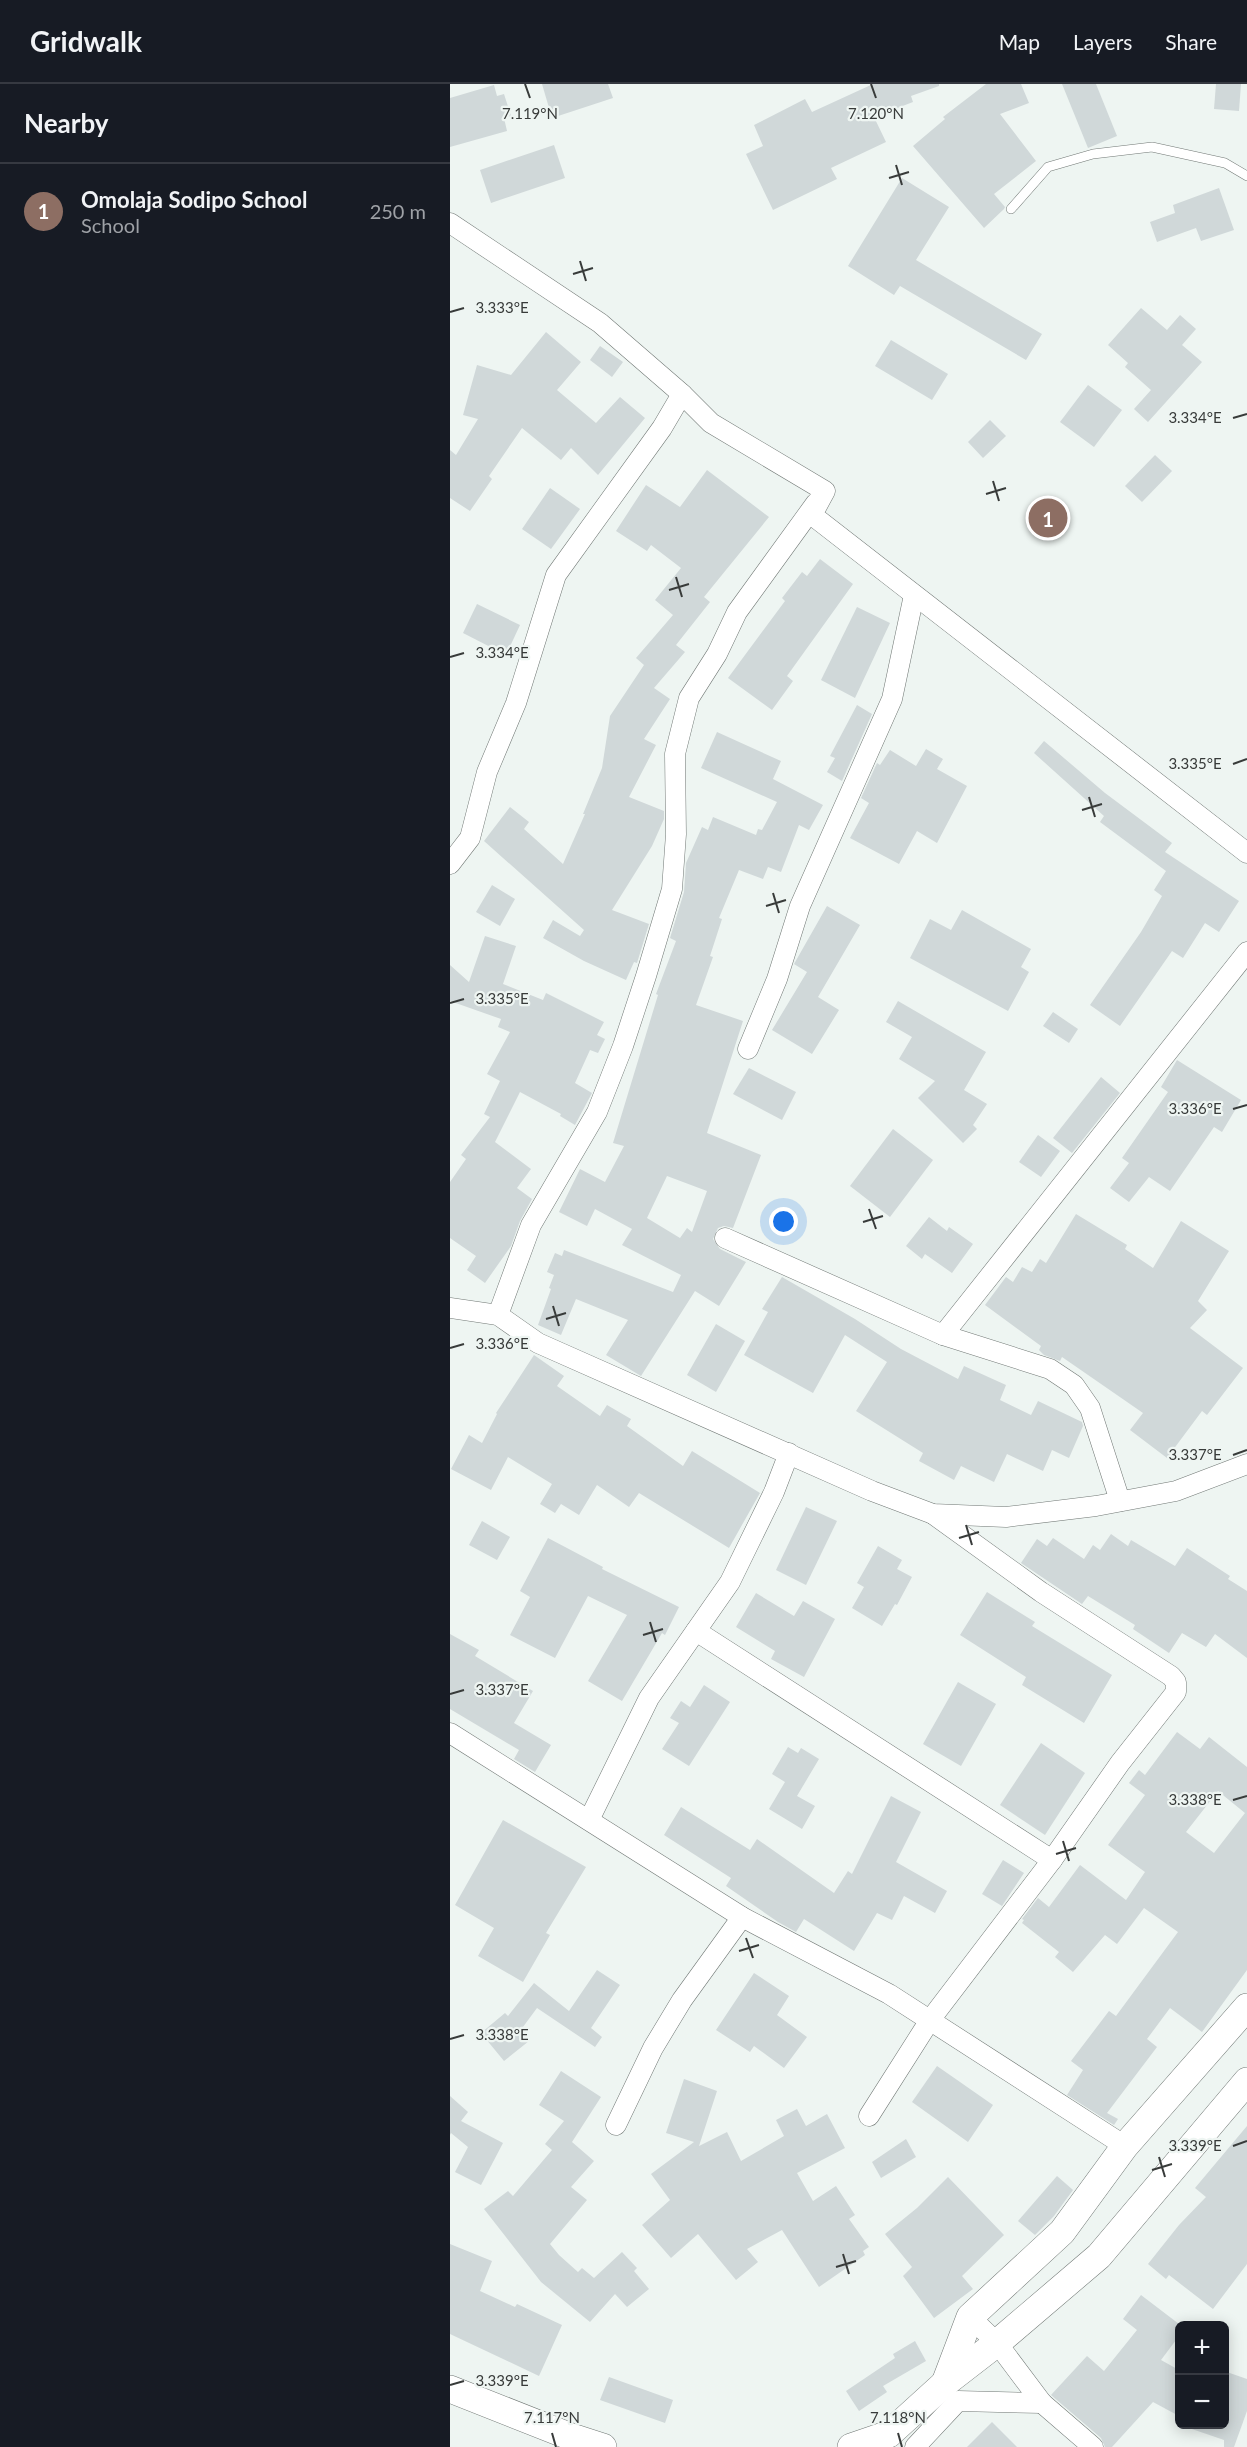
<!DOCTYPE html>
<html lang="en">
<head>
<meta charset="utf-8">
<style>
	body { margin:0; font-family:Lato,sans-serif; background:#242831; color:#f1f3f6 }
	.controls { position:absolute; right:18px; bottom:18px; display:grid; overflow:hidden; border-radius:9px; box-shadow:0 3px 15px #0003 }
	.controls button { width:54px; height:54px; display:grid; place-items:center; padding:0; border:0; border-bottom:2px solid #363941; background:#171b24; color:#f1f3f6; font:30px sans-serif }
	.you { position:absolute; left:334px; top:1138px; width:21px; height:21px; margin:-15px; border:4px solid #fff; border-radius:50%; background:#1a73e8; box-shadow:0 0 0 9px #1a73e833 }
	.badge { display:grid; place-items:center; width:39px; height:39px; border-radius:50%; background:#b45309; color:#fff; font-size:20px; font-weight:700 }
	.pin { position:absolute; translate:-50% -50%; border:3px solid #fff; box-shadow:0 2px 6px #0006 }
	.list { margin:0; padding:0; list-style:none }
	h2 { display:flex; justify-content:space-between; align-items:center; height:78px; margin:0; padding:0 24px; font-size:26px }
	h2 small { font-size:20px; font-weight:400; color:#9ea1a6 }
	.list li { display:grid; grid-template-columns:39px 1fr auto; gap:18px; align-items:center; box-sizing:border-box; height:96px; padding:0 24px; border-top:2px solid #363941 }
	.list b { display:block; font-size:22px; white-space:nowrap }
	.list p { margin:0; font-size:20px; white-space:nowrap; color:#9ea1a6 }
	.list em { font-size:20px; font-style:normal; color:#9ea1a6 }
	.map { position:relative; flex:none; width:797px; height:2363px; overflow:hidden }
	header { display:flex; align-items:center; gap:36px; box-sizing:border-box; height:84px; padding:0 30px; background:#171b24; border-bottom:2px solid #363941 }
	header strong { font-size:28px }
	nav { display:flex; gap:33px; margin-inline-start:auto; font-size:21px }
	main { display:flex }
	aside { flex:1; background:#171b24 }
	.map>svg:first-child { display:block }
</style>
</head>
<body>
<header>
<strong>Gridwalk</strong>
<nav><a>Map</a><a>Layers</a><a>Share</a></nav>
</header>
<main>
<aside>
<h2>Nearby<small></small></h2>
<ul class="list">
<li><span class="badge" style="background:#8d6e63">1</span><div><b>Omolaja Sodipo School</b><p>School</p></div><em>250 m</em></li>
</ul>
</aside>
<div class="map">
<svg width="797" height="2363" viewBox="0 0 797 2363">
	<rect width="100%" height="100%" fill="#eef5f2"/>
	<!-- building -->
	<g fill="#d0d8d9" fill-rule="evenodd">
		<path d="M92,0h66l5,14 -61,20z"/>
		<path d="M423,0h66v2l-28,10 2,6 -39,15 12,25 -55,26 6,11 -64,31 -27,-56 17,-8 -9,-21 51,-26 7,13z"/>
		<path d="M536,0h35l8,19 -29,11 36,47 -42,33 11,13 -1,2 -20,19 -71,-82 32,-27 -2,-2z"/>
		<path d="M612,0h34l21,52 -29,12z"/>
		<path d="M766,0h25l-2,27 -25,-2z"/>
		<path d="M44,1l3,11 7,-2 7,22 -7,2 3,13 -57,16v-49z"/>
		<path d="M104,61l11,33 -74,25 -11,-33z"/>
		<path d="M452,94l47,29 -33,53 126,74 -16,26 -126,-74 -6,9 -46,-29z"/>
		<path d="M769,104l15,42 -33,11 -5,-13 -39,14 -7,-20 25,-9 -2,-8z"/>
		<path d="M691,224l26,22 13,-15 16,14 -14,16 20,17 -54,60 -14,-13 17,-19 -26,-23 3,-4 -20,-18z"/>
		<path d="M96,248l35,30 -24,28 39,33 24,-26 25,21 -47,57 -27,-27 -10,12 -39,-32 -33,48 3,3 -22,32 -20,-13v-48l6,5 22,-36 -15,-4 14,-50 34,10z"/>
		<path d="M441,256l57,34 -16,26 -57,-34z"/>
		<path d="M150,262l23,16 -11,15 -22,-17z"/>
		<path d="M638,301l34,25 -28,37 -34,-25z"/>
		<path d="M540,336l16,16 -23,22 -15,-16z"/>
		<path d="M705,371l17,16 -30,31 -17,-16z"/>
		<path d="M257,386l62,47 -65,80 6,5 -34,43 9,7 -31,36 16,11 -26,40 12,6 -27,52 35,14v8l-12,27 -40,64 37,14 -12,39 -3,-1 -8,18 -42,-19 -41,-23 10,-18 27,16 4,-6 -100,-89 26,-34 19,15 -5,7 39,35 22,-50h-2l19,-46 8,-52 34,-51 -8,-7 37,-43 -18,-15 26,-32 -30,-23 -4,6 -31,-20 30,-46 34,22z"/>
		<path d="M100,404l30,21 -29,40 -29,-20z"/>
		<path d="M370,475l33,25 -66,92 6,5 -21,29 -44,-32 57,-77 -3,-3 20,-26 5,4z"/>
		<path d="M27,520l43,21 -14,30 -43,-22z"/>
		<path d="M407,523l33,16 -35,75 -34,-18z"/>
		<path d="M407,621l15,9 -30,67 -15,-9 8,-14 -5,-2z"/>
		<path d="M267,648l64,29 -8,18 50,26 -14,25 -10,-5 -18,47 -13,-5 -5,12 -24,-9 -20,48 3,1 -12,37 3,1 -17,48 47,16 -36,112 54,22 -28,73 -9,-2 -6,2 -5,11 7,10 26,13 -27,44 -24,-15 -54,85 -35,-21 22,-35 -52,-21 -15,36 -23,-10 13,-36 -2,-1 5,-13 -7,-3 8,-19 7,3 2,-6 109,42 8,-17 -59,-30 10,-16 -37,-20 -8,17 -28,-14 21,-43 25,13 19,-36 -11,-3 45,-148 -2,-1 20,-53 -6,-3 14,-46 2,-29 16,-36 6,3 5,-13 43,18 2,-6 4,1 15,-28 -76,-34zM217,1092l40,15 -15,41 -5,-4 -7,10 -33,-20z"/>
		<path d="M594,657l61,52 67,50 -7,9 74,49 -20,31 -14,-9 -22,35 -11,-7 -52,75 -30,-21 51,-73 21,-36 -8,-6 12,-19 -66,-49 4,-6 -70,-63z"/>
		<path d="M476,665l17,10 -6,10 30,17 -30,57 -20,-12 -18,33 -49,-26 19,-35 -8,-5 16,-35 3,2 10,-15 26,16z"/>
		<path d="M42,801l23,14 -15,27 -24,-14z"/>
		<path d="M377,822l33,19 -42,72 21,13 -27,44 -40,-24 35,-58 -13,-8z"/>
		<path d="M512,826l69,39 -10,18 8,5 -21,39 -98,-53 20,-39 21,11z"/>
		<path d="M35,852l31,10 -13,38 40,16 3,-7 58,29 -7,13 8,4 -7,14 -8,-3 -15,33 17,10 -17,32 -15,-9 1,-2 -41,-22 -25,50 36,27 -14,19 15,11 -12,22 -9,25 -26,37 -18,-13 9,-14 -26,-18v-56l16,-23 -5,-4 29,-38 -6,-3 16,-33 -13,-7 23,-42 -12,-5 3,-8 -51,-18v-36l19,17z"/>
		<path d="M448,917l88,51 -22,38 23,14 -14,21 4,4 -14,14 -45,-45 17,-17 -36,-22 13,-22 -26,-15z"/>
		<path d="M603,928l25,17 -9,14 -26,-17z"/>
		<path d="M727,976l64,40 -19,32 -8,-5 -44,64 -21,-14 -20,25 -19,-14 19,-25 -7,-5 46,-66 -7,-5z"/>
		<path d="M299,984l47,24 -14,28 -49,-26z"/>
		<path d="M651,993l19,16 -48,60 -19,-15z"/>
		<path d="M443,1045l40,31 -43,57 -40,-31z"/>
		<path d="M588,1051l22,16 -19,26 -22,-15z"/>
		<path d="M626,1130l51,31 -2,4 28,19 28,-47 48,30 -31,50 9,9 -17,18 53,40 -36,47 -5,-4 -35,47 -37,-28 13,-17 -81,-56 -2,4 -16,-6 -5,-5 2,-4 -56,-41 21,-28 7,5 9,-15 10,5 8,-13 6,4z"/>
		<path d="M479,1133l18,14 2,-4 24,17 -21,29 -27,-19 -3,5 -16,-13z"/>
		<path d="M332,1193l73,42 46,30 57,30 6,-13 42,19 -6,15 31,15 7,-14 44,21 1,4 -14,32 -17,-8 -9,21 -36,-17 -13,28 -33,-16 -7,14 -35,-19 4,-8 -67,-42 31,-49 -42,-27 -32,58 -69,-38 24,-43 -6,-3z"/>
		<path d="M266,1240l29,17 -29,51 -29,-17z"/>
		<path d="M84,1271l30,21 -7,10 43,30 7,-11 24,14 -4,7 56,40 9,-15 68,42 -31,55 -90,-55 -10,14 -32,-22 -18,30 -18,-11 -6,9 -15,-9 12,-20 -44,-27 -17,33 -40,-21 18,-34 13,8 15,-29 -1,-1z"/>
		<path d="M356,1423l31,14 -31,64 -30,-15z"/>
		<path d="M32,1437l28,16 -13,23 -28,-15z"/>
		<path d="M661,1450l17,12 3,-6 44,26 12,-18 43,28 -2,3 19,12v67l-32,-24 -9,13 -24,-14 -13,20 -36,-24 2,-4 -47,-29 -6,8 -61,-41 16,-24 10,7 6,-8 31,21 9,-14 7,5z"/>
		<path d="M98,1454l55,29 -1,2 77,38 -14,28 -3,-2 -40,68 -34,-20 39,-66 -39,-19 -33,62 -45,-23 20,-38 -10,-6z"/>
		<path d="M428,1462l24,14 -5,9 15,8 -15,28 -2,-1 -13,22 -30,-18 12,-21 -7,-4z"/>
		<path d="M537,1508l48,30 -3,4 80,49 -28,48 -62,-38 4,-8 -66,-42z"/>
		<path d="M306,1509l38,23 9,-15 32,18 -31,58 -33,-18 4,-8 -39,-24z"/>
		<path d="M0,1550l29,16 -4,6 58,35 -19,32 37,22 -16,27 -21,-13 5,-9 -69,-41z"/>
		<path d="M508,1598l38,22 -35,62 -38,-22z"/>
		<path d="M254,1601l26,17 -41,64 -27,-17 17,-26 -9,-5 11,-17 9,6z"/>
		<path d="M727,1648l23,17 9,-12 38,30v203l-45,62 -32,-24 -23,31 10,8 -50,66 11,6 -4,6 -47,-30 16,-25 -12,-9 38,-50 7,5 62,-84 -34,-24 -27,36 -12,-9 -32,37 -18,-15 4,-5 -37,-29 2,-3 -2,-1 16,-21 11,9 31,-42 46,35 19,-28 -37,-27 37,-50 -16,-12 10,-13 6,5zM768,1707l27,22 -31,40 -28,-21z"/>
		<path d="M591,1659l44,30 -40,62 -45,-30z"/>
		<path d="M338,1663l10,6 3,-5 18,11 -22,37 18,10 -13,23 -33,-20 16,-27 -13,-8z"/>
		<path d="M441,1712l30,16 -25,50 51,29 -12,22 -31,-17 -12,24 -15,-7 -23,38 -50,-32 -8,13 -18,-10 -52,-36 5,-8 -67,-43 17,-28 69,43 7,-11 77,54 14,-22 4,3z"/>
		<path d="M53,1736l83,47 -40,66 4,2 -27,47 -45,-26 16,-28 -39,-23z"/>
		<path d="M553,1776l21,13 -22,33 -20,-12z"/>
		<path d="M147,1886l23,15 -29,43 11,9 -7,10 -58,-39 -17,23 9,10 -25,20 -23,-28 24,-20 3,3 26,-33 35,28z"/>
		<path d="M304,1889l35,23 -12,19 30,22 -23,31 -30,-22 -4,6 -34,-22z"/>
		<path d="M487,1982l56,39 -25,37 -56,-40z"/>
		<path d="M111,1987l40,26 -29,45 22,19 -23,26 16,13 -37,44 9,11 19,17 4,-4 12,10 28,-26 15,16 -3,3 15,18 -22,18 -12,-13 -25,28 -49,-40 -57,-73 24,-18 5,5 39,-46 -7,-6 19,-23 -25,-16z"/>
		<path d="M234,1995l33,12 -18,55 28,-14 14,29 43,-25 -8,-16 21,-11 9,17 21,-12 18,34 -48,25 16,28 23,-15 19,29 -6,4 20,28 -6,4 2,4 -46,32 -37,-57 -35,19 11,13 -22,18 -38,-46 -27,24 -29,-33 28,-25 -19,-26 43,-32 -28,-9z"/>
		<path d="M0,2012l18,16 -7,9 42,22 -22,42 -26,-13 13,-25 -17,-14 -1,2z"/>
		<path d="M797,2042v138l-34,45 -44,-34 -3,4 -18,-15 31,-39 27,-28 -11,-9z"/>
		<path d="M456,2055l10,18 -35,21 -9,-16z"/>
		<path d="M607,2092l16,14 -19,26 -19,19 -17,-14z"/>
		<path d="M498,2093l56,58 -42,41 11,13 -39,29 -31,-42 9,-9 -27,-33 32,-26z"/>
		<path d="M0,2160l42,17 -12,30 35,16 2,-3 45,21 -23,51 -89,-42z"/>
		<path d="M691,2211l38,29v12l-18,24 18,10v46l-26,-14 -41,45h-7l-4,-9 -50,-43 36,-39 17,15 33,-41 -14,-11z"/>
		<path d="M465,2257l11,20 -43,25 4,6 -28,19 -13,-20 49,-33 -2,-4z"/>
		<path d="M774,2287l23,8v32l-13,36h-10v-7l-38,-13 1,-3h37z"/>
		<path d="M159,2293l64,23 -8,23 -65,-23z"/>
		<path d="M542,2338l25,25h-50z"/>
	</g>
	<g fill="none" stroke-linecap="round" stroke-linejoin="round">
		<!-- service casing -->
		<g stroke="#717875" stroke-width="10">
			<path id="service" d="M561,125l37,-42 45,-13 59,-7 73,16 22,13"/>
		</g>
		<!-- minor casing -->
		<g stroke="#717875" stroke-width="21">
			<g id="minor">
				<path d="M0,139l150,100 82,71 29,29 114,68 -13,24 435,338"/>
				<path d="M0,780l20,-26 17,-66 29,-69 40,-128 106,-147 20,-34"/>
				<path d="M298,965l29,-70 23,-73 92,-207 22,-104"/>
				<path d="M275,1154l218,97 107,34 24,16 16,23 30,93"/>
				<path d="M0,1224l48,7 40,28 334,148 61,23 73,3 90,-11 80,-15 71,-27"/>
				<path d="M48,1231l33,-90 66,-113 26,-66 23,-70 26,-87 4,-55 -1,-80 14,-56 28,-44 20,-42 79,-109"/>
				<path d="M493,1251l304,-383"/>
				<path d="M246,1547l356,229"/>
				<path d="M0,1649l292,184 147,77 236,152"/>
				<path d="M139,1736l60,-122 81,-116 44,-90 15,-39"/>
				<path d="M419,2032l61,-96 122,-160 68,-97 56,-71v-10l-5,-6 -130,-84 -108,-78"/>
				<path d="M166,2041l37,-77 29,-48 60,-83"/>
				<path d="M520,2233l27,26 45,60 51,44"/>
				<path d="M465,2363l43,-46 84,2"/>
			</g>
		</g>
		<!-- secondary casing -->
		<g stroke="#717875" stroke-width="28">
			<g id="secondary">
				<path d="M495,2299l25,-66 92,-85 63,-86 122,-139"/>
				<path d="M0,2305l119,47 34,11"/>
				<path d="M401,2363l38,-13 55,-50 53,-41 102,-87 148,-175"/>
			</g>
		</g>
		<!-- service -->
		<use href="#service" stroke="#fff" stroke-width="9"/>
		<!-- minor -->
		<use href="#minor" stroke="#fff" stroke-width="20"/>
		<!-- secondary -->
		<use href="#secondary" stroke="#fff" stroke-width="27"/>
	</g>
	<!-- ticks -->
	<path fill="none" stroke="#383b3a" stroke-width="2" d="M75,0l5,14M421,0l5,14M446,81l6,20M439,94l20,-6M130,177l6,20M123,190l20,-6M0,228l14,-4M783,334l14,-4M543,397l6,20M536,410l20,-6M226,493l6,20M219,506l20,-6M0,573l14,-4M783,680l14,-5M639,713l6,20M632,726l20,-6M323,809l6,20M316,822l20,-6M0,919l14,-4M783,1025l14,-4M419,1125l7,20M413,1138l20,-6M103,1222l6,20M96,1235l20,-6M0,1264l14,-4M783,1371l14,-5M516,1441l6,20M509,1454l20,-6M200,1538l6,20M193,1551l20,-6M0,1610l14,-4M783,1716l14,-4M613,1757l6,20M606,1770l20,-6M296,1854l7,20M289,1867l20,-6M0,1955l14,-4M783,2062l14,-5M709,2073l6,20M702,2086l20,-6M393,2170l6,20M386,2183l20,-6M0,2301l14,-4M102,2349l4,14M448,2349l4,14"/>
	<g font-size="15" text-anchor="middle" fill="#383b3a" stroke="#eef5f2" stroke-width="4.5" stroke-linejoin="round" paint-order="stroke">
		<text x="80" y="35">7.119°N</text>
		<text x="426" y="35">7.120°N</text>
		<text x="52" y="229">3.333°E</text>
		<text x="745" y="339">3.334°E</text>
		<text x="52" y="574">3.334°E</text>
		<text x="745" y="685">3.335°E</text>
		<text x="52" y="920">3.335°E</text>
		<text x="745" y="1030">3.336°E</text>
		<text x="52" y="1265">3.336°E</text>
		<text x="745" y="1376">3.337°E</text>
		<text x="52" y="1611">3.337°E</text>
		<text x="745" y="1721">3.338°E</text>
		<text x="52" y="1956">3.338°E</text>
		<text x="745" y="2067">3.339°E</text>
		<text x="52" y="2302">3.339°E</text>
		<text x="102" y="2339">7.117°N</text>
		<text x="448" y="2339">7.118°N</text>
	</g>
</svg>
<div class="controls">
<button>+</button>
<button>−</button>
</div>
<div class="you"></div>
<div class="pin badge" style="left:598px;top:434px;background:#8d6e63">1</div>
</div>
</main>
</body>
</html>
